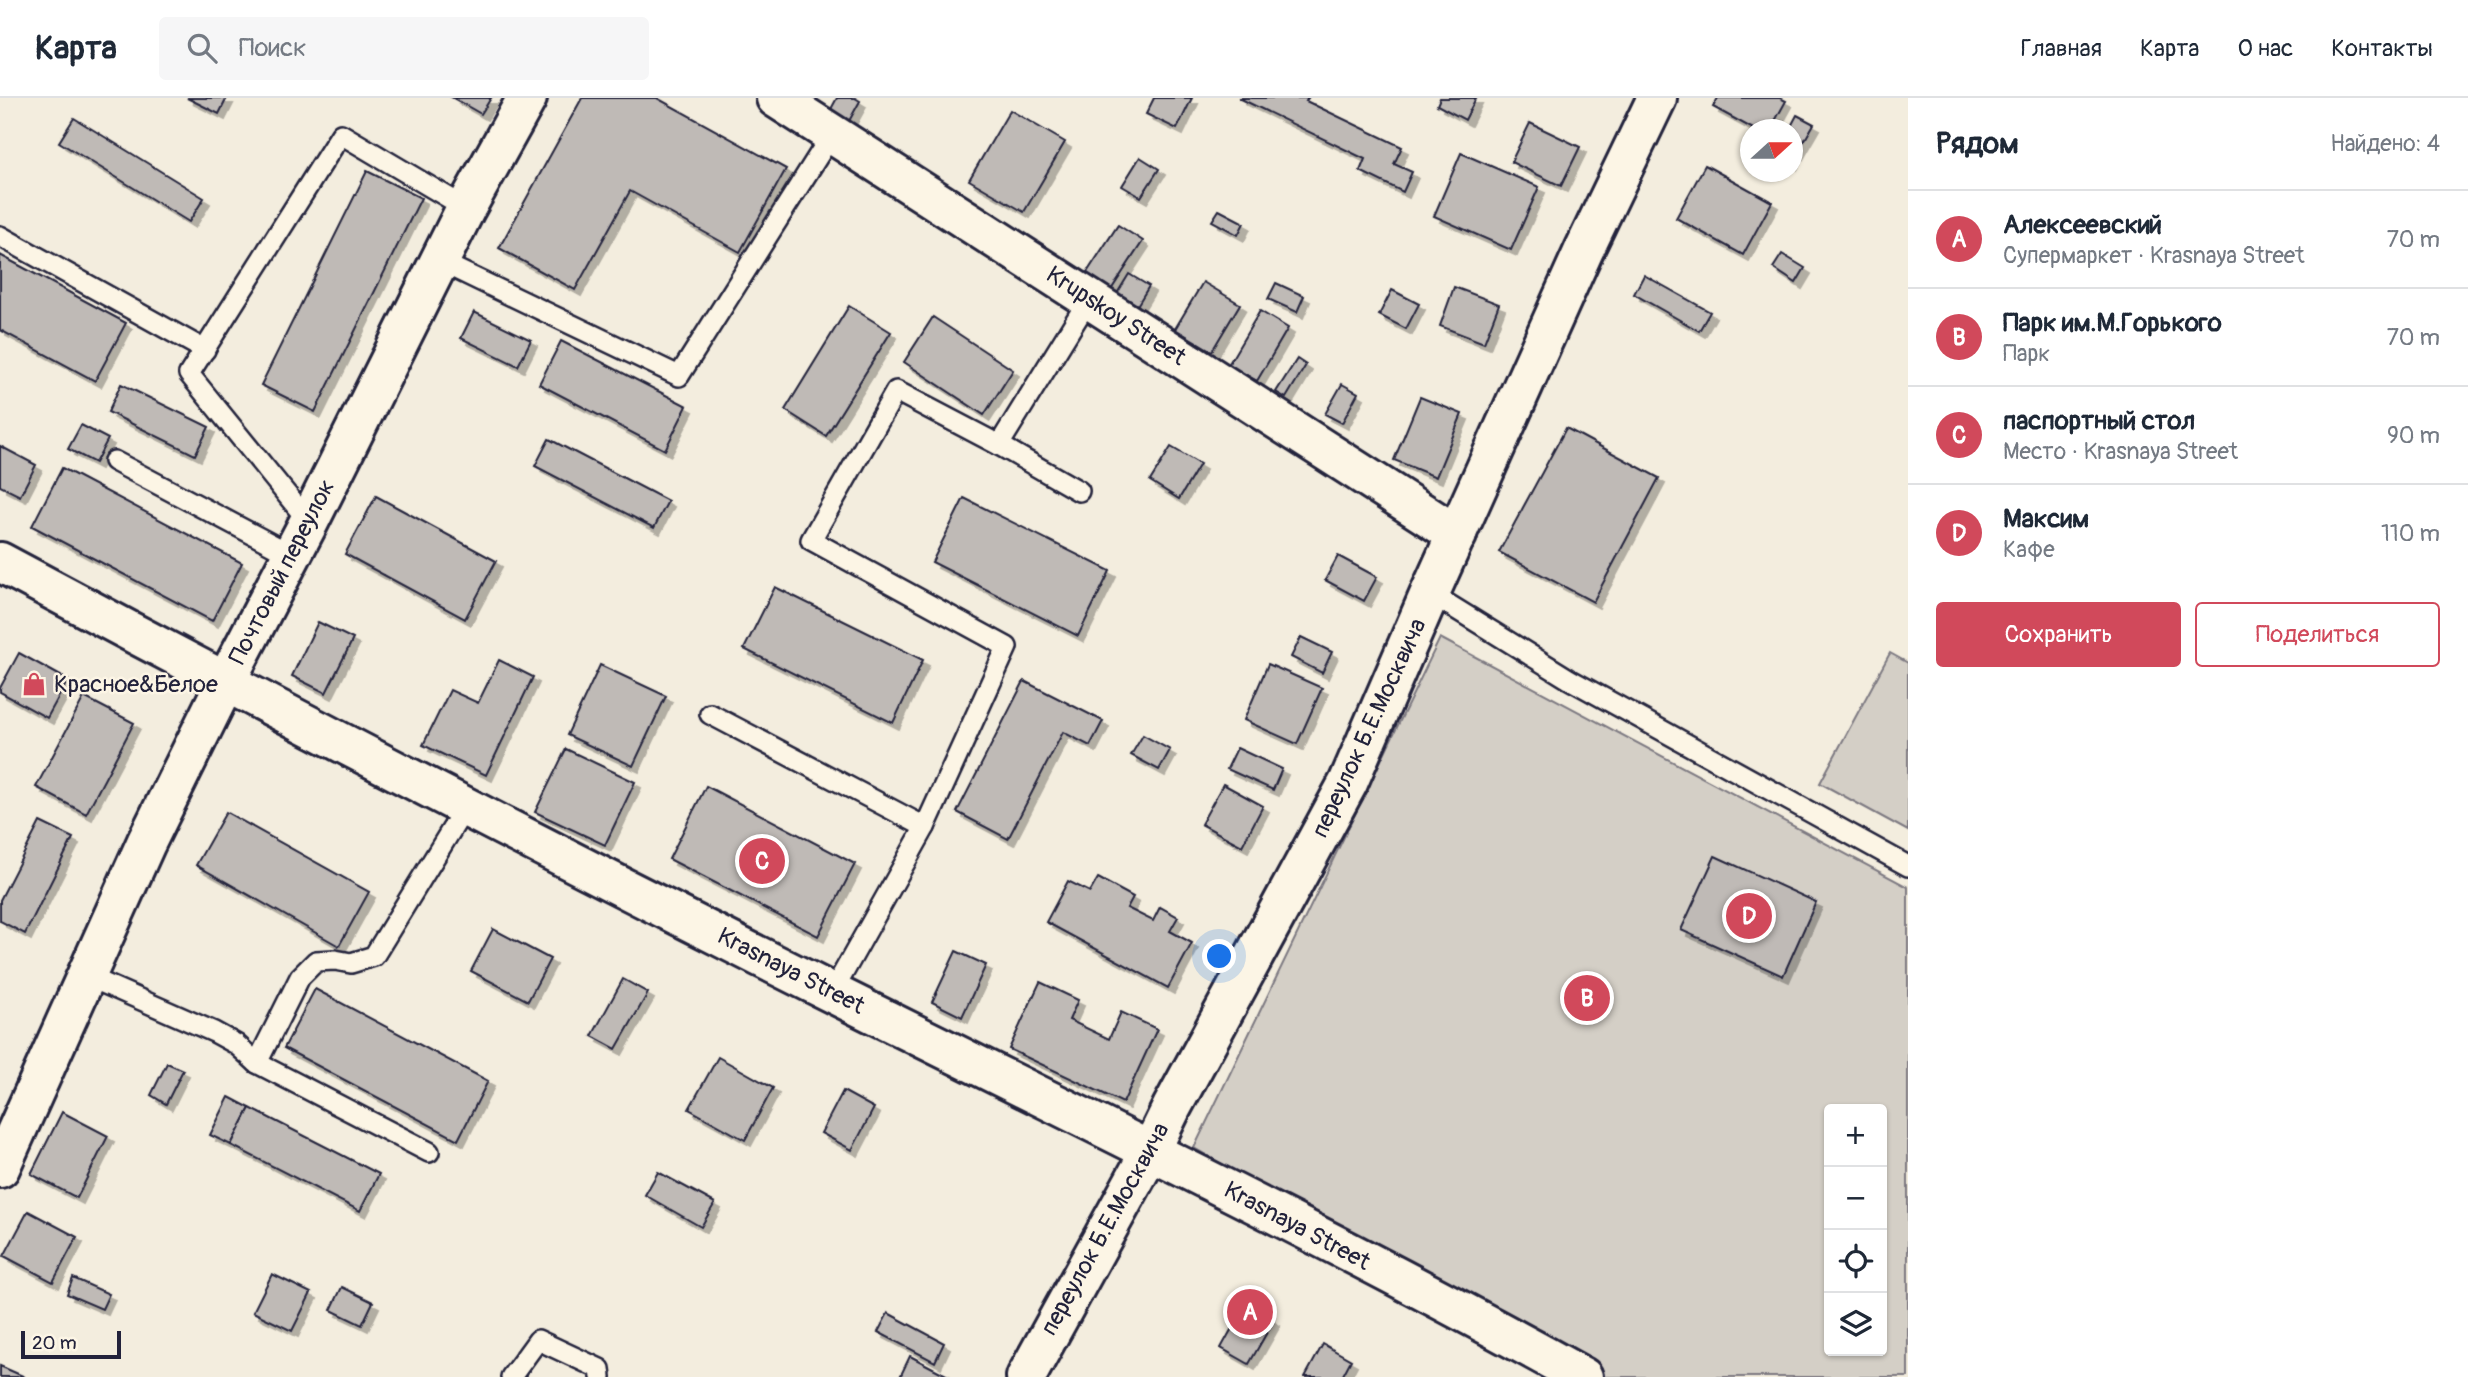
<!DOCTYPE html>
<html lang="ru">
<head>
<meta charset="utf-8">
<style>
	body { margin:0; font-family:Pangolin,sans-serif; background:#f6f6f7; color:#1f2937 }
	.controls { position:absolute; right:21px; bottom:21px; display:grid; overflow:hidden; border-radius:7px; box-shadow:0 2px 5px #0004 }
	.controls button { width:63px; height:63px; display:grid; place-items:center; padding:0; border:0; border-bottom:2px solid #e0e1e3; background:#fff; color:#1f2937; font:35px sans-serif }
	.compass { position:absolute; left:1740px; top:21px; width:63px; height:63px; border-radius:50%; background:#fff; box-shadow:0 2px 5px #0004; rotate:69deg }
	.scale { position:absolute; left:21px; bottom:18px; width:100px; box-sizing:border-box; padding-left:7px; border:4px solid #22223b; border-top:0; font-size:19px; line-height:24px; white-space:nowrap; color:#22223b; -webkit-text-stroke:5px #fcf5e5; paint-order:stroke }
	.you { position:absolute; left:1220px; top:859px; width:24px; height:24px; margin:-18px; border:5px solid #fff; border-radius:50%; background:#1a73e8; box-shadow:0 0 0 10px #1a73e833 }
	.badge { display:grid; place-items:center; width:46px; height:46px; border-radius:50%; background:#d1495b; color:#fff; font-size:23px; font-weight:700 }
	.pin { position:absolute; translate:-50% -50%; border:4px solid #fff; box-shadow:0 2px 7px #0006 }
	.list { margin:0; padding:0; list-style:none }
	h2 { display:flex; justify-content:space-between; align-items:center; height:91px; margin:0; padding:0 28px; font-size:30px }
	h2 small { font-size:23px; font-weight:400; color:#747a83 }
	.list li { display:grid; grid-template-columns:46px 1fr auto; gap:21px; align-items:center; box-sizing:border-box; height:98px; padding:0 28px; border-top:2px solid #e0e1e3 }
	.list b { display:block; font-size:26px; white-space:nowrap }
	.list p { margin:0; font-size:23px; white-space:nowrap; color:#747a83 }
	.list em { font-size:23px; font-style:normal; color:#747a83 }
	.actions { display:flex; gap:14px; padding:21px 28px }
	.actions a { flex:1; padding:16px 0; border:2px solid #d1495b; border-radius:7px; text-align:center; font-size:24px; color:#d1495b }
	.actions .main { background:#d1495b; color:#fff }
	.icon { flex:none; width:38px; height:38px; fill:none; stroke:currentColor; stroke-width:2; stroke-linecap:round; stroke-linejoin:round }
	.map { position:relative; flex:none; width:1908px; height:1279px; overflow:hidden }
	header { display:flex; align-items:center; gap:42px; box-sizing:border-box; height:98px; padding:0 35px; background:#fff; border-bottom:2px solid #e0e1e3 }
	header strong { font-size:33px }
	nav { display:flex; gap:38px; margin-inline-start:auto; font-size:24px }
	.search { width:490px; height:63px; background:#f6f6f7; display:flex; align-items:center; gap:18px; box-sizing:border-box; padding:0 24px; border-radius:7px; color:#747a83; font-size:26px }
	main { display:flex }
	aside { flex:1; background:#fff }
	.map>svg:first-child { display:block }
</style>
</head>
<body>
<header>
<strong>Карта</strong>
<div class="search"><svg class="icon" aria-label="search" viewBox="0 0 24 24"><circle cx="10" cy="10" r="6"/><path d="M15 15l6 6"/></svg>Поиск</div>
<nav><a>Главная</a><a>Карта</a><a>О нас</a><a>Контакты</a></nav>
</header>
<main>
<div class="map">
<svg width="1908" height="1279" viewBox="0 0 1908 1279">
	<defs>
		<filter id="shadow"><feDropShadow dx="6" dy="6" stdDeviation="0" flood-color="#0004"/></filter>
	</defs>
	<rect width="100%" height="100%" fill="#f3edde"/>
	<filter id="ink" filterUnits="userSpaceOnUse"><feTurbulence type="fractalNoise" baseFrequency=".0143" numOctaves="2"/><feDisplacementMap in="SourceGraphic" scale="14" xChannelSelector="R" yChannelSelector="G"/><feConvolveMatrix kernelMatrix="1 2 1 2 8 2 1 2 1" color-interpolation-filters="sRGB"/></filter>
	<g filter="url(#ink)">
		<!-- green -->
		<g fill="#d4cfc6" stroke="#7b7880" stroke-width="2" fill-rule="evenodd">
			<path d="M1440,540l468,249v490h-307l-407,-229zM1829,1011h53v242h-53z"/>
			<path d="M1890,555l18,10v168l-88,-48z"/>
		</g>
		<!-- building -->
		<g fill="#bfbab6" stroke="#22223b" stroke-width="2" filter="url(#shadow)">
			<path d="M187,0h40l-8,16z"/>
			<path d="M453,0h38l-10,16z"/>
			<path d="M582,0h75l129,71 -46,83 -110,-61 -55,99 -76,-42z"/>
			<path d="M837,0h18l5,3 -17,31 -19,-10z"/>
			<path d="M1154,0h38l-15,31 -31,-15z"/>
			<path d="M1239,0h69l-2,3 96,46 -8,17 18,8 -9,20 -43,-21 5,-12z"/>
			<path d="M1440,0h36l-11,22 -28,-15z"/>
			<path d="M1718,0h62l6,3 -16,29h-15l-42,-23z"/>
			<path d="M1010,12l55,32 -41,70 -55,-32z"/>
			<path d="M1797,17l17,9 -22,38v-32h-3z"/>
			<path d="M74,20l130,80 -15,24 -130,-80z"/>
			<path d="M1530,25l50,24 -19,39 -50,-24z"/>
			<path d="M1461,55l78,34 -28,63 -77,-34z"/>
			<path d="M1140,59l19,12 -18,28 -19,-11z"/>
			<path d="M1705,67l67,37 -29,53 -67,-37z"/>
			<path d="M367,73l54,27 -106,214 -54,-27z"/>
			<path d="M1219,112l25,13 -6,12 -26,-14z"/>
			<path d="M1118,127l25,16 -36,55 -25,-16z"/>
			<path d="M1782,156l23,14 -9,15 -23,-15z"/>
			<path d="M0,157l126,68 -31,58 -95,-51z"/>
			<path d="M1129,176l20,12 -14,23 -20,-12z"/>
			<path d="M1644,177l66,37 -11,19 -65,-37z"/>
			<path d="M1203,184l37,22 -28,47 -37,-22z"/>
			<path d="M1276,185l28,13 -7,16 -29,-13z"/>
			<path d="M1454,189l45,17 -15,39 -44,-17z"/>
			<path d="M1392,192l27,14 -13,25 -27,-14z"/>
			<path d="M849,208l42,26 -65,104 -41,-26z"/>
			<path d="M1260,213l28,17 -31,53 -29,-16z"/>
			<path d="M474,214l57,28 -13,26 -57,-28z"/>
			<path d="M933,219l80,53 -29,45 -80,-53z"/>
			<path d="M561,243l126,65 -22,44 -126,-66z"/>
			<path d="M1297,261l9,6 -20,33 -10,-6z"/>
			<path d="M121,286l88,43 -14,28 -87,-43z"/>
			<path d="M1342,286l16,9 -16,30 -17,-9z"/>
			<path d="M1420,299l42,17 -26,63 -42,-17z"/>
			<path d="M81,327l27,14 -13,24 -27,-14z"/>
			<path d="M1566,330l93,50 -66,124 -94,-50z"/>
			<path d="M549,341l119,62 -14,27 -119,-62z"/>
			<path d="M0,348l36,19 -16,31 -20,-10z"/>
			<path d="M1171,349l29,17 -21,35 -29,-18z"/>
			<path d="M62,370l180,95 -30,58 -180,-95z"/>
			<path d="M376,398l120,65 -31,58 -120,-65z"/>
			<path d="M964,400l146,73 -32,65 -146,-74z"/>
			<path d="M1338,458l39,21 -13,24 -39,-21z"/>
			<path d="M775,489l148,73 -30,63 -149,-74z"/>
			<path d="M318,524l35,17 -27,54 -34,-17z"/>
			<path d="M1301,539l31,15 -10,21 -31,-16z"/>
			<path d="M19,555l49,27 -21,38 -47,-26v-4z"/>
			<path d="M499,562l34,17 -47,98 -63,-30 27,-55 28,13z"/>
			<path d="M1268,566l54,24 -25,56 -53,-24z"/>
			<path d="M600,567l66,31 -33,70 -66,-31z"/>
			<path d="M1024,583l79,40 -13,25 -27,-14 -55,107 -51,-27z"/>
			<path d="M84,599l50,26 -48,91 -50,-27z"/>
			<path d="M1143,637l27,15 -11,20 -28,-15z"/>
			<path d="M1237,650l45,21 -9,21 -46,-21z"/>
			<path d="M566,651l69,33 -30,63 -70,-33z"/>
			<path d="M1223,686l40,22 -21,40 -41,-22z"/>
			<path d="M706,688l149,78 -37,72 -149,-77z"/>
			<path d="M226,714l143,80 -30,54 -143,-81z"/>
			<path d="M40,724l33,16 -48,96 -25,-13v-21z"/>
			<path d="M1715,758l101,46 -33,74 -102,-46z"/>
			<path d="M1098,780l35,19 -6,11 26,13 7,-14 18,10 -8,14 22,12 -24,45 -122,-66 22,-41 22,11z"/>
			<path d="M493,831l57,30 -22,42 -57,-30z"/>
			<path d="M956,853l30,14 -24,52 -30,-15z"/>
			<path d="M623,881l25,14 -32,56 -24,-13z"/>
			<path d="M1040,884l38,18 -9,20 40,19 12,-27 36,17 -34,74 -114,-54z"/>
			<path d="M315,891l173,92 -30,59 -174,-92z"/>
			<path d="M718,959l55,31 -28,52 -56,-31z"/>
			<path d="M167,965l16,7 -17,34 -15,-9z"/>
			<path d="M843,993l31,17 -22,42 -31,-17z"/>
			<path d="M229,999l21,11 -19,37 -21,-10z"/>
			<path d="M250,1010l129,66 -19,37 -129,-66z"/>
			<path d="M62,1014l46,24 -31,62 -46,-24z"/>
			<path d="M658,1074l57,31 -14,24 -56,-32z"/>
			<path d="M28,1113l49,26 -24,45 -49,-26z"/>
			<path d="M272,1176l39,19 -19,38 -39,-19z"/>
			<path d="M73,1180l36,16 -7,15 -35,-15z"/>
			<path d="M342,1189l31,15 -11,23 -31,-15z"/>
			<path d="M1246,1205l28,17 -25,44 -28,-16z"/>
			<path d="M888,1215l56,30 -9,19 -57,-30z"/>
			<path d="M1323,1246l28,16 -9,17h-37z"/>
			<path d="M910,1258l40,21h-50z"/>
			<path d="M0,1268l25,11h-25z"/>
		</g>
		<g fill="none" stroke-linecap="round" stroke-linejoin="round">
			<!-- lane casing -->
			<g stroke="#22223b" stroke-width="24">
				<g id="lane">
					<path d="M0,138l205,114"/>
					<path d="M439,163l240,115 153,-242"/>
					<path d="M999,347l80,46"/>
					<path d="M114,363l178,94"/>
					<path d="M309,424l-120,-148 152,-240 125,74"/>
					<path d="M1430,495l139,86 339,187"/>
					<path d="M710,616l215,113"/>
					<path d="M87,878l127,56 22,12 21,19"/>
					<path d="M832,895l93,-166 82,-180 -196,-107 85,-149 103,54 90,-146"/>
					<path d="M429,1054l-172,-89 43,-86 16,-16 19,-1 16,3 23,-7 92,-150"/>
					<path d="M511,1279l27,-37 62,29 1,8"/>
				</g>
			</g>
			<!-- street casing -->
			<g stroke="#22223b" stroke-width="44">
				<g id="street">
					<path d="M776,0l681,437"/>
					<path d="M1151,1052l21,-43 176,-324 82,-190 154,-343 73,-152"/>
					<path d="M0,1070l146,-325 79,-160 84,-161 157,-314 61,-110"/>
				</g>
			</g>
			<!-- secondary casing -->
			<g stroke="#22223b" stroke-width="44">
				<g id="secondary">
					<path d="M0,464c276,148 554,292 834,432 251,125 504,247 749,383"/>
					<path d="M1026,1279l125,-227"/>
				</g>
			</g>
			<!-- lane -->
			<use href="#lane" stroke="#fcf5e5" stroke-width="19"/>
			<!-- street -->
			<use href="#street" stroke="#fcf5e5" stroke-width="38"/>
			<!-- secondary -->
			<use href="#secondary" stroke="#fcf5e5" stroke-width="38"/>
		</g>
	</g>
	<!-- icons -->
	<defs>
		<g id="shop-bare" transform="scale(1.89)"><path d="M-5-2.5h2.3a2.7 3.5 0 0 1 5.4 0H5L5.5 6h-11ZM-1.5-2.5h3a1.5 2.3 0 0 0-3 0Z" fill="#d1495b" stroke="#fcf5e5" stroke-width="2.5" paint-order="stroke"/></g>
	</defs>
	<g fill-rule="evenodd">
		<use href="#shop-bare" x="34" y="586"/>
	</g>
	<g text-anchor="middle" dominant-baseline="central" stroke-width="5" stroke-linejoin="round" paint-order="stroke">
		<!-- street labels -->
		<g font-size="24" fill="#22223b" stroke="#fcf5e5">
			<text transform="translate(1116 218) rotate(33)">Krupskoy Street</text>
			<text transform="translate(282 474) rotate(-63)">Почтовый переулок</text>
			<text transform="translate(1369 630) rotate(-65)">переулок Б.Е.Москвича</text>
			<text transform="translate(791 873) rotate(27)">Krasnaya Street</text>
			<text transform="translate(1297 1128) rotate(28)">Krasnaya Street</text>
			<text transform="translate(1105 1131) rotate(-61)">переулок Б.Е.Москвича</text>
		</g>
		<!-- poi labels -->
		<g font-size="24" fill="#22223b" stroke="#fcf5e5" text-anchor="start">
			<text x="54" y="586">Красное&amp;Белое</text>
		</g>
	</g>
</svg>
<div class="controls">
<button>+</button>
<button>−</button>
<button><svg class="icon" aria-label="locate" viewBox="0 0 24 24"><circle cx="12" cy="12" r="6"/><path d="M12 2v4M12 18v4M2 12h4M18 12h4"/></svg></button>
<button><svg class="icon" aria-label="layers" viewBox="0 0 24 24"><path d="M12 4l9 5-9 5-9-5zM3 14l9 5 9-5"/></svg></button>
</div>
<svg class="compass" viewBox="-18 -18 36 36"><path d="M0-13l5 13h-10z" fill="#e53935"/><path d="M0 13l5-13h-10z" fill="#747a83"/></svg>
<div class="scale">20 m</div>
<div class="you"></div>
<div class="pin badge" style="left:1250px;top:1214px">A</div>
<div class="pin badge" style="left:1587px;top:900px">B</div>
<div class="pin badge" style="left:762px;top:763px">C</div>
<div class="pin badge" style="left:1749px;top:818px">D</div>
</div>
<aside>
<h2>Рядом<small>Найдено: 4</small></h2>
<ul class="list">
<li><span class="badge">A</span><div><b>Алексеевский</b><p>Супермаркет · Krasnaya Street</p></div><em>70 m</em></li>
<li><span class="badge">B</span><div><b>Парк им.М.Горького</b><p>Парк</p></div><em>70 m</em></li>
<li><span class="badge">C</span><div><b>паспортный стол</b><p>Место · Krasnaya Street</p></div><em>90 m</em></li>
<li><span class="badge">D</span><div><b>Максим</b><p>Кафе</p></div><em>110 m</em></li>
</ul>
<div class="actions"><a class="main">Сохранить</a><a>Поделиться</a></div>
</aside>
</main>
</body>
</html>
